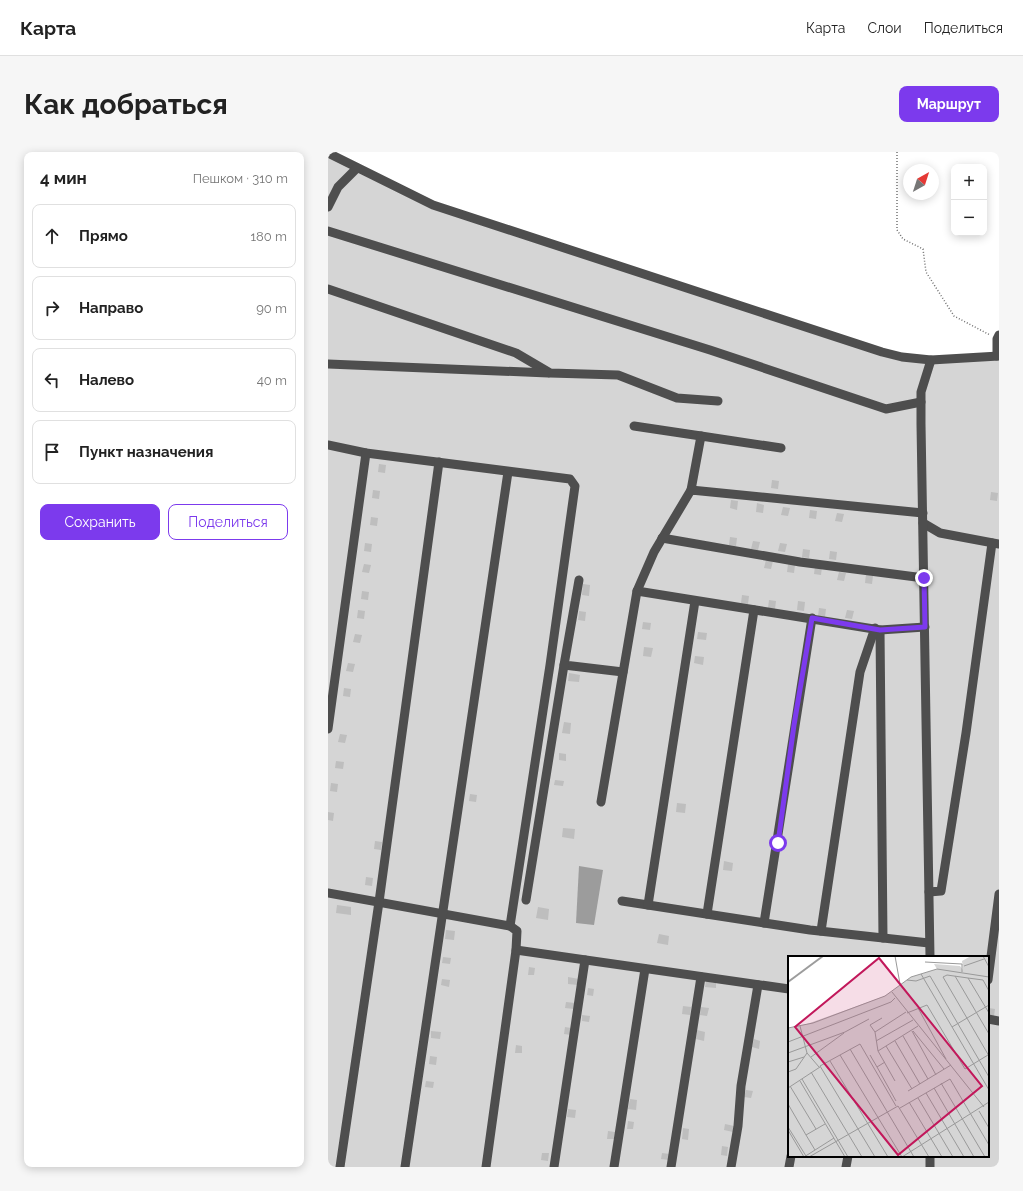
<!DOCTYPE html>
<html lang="ru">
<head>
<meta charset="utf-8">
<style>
	body { margin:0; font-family:Raleway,sans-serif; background:#f6f6f6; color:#222 }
	.controls { position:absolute; right:12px; top:12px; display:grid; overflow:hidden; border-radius:8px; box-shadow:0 2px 10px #0003 }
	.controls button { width:36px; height:36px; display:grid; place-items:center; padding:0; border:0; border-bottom:1px solid #e0e0e0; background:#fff; color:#222; font:20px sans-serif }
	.compass { position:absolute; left:575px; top:12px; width:36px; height:36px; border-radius:50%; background:#fff; box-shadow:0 2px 10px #0003; rotate:39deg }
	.stop { position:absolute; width:12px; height:12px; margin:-9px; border:3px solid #7c3aed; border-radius:50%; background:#fff }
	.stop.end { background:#7c3aed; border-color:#fff; box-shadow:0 1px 4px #0008 }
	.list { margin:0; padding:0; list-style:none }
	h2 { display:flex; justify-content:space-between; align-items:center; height:52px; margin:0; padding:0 16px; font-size:17px }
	h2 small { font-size:13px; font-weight:400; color:#767676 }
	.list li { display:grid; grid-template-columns:26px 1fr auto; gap:12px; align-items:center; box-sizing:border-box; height:64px; margin:0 8px 8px; padding:0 8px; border:1px solid #e0e0e0; border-radius:8px }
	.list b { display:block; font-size:15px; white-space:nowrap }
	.list em { font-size:13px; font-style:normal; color:#767676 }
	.actions { display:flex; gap:8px; padding:12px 16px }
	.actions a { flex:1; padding:9px 0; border:1px solid #7c3aed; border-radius:8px; text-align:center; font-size:14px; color:#7c3aed }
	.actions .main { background:#7c3aed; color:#fff }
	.icon { flex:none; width:22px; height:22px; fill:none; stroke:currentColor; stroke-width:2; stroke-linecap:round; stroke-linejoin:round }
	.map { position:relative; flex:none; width:671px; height:1015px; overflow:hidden; border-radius:8px }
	header { display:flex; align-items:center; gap:24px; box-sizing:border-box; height:56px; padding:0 20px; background:#fff; border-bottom:1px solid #e0e0e0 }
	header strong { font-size:19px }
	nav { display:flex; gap:22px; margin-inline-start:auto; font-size:14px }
	.intro { display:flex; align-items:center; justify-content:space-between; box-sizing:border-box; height:96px; padding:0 24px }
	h1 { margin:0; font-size:28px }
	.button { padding:10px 18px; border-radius:8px; background:#7c3aed; color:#fff; font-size:14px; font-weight:700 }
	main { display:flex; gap:24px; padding:0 24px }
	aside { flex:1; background:#fff; border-radius:8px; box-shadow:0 2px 10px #0003 }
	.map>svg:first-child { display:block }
</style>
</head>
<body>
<header>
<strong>Карта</strong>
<nav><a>Карта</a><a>Слои</a><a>Поделиться</a></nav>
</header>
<div class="intro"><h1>Как добраться</h1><a class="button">Маршрут</a></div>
<main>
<aside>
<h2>4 мин<small>Пешком · 310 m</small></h2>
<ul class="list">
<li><svg class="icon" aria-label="ahead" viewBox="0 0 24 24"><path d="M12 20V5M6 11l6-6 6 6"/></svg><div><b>Прямо</b></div><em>180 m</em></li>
<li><svg class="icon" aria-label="right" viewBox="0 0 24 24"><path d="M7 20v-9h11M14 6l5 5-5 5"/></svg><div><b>Направо</b></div><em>90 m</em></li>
<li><svg class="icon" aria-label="left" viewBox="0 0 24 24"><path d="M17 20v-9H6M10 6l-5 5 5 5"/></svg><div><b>Налево</b></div><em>40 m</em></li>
<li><svg class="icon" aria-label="arrive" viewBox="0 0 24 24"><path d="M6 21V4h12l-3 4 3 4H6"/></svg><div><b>Пункт назначения</b></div></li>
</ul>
<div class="actions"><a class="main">Сохранить</a><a>Поделиться</a></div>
</aside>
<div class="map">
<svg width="671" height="1015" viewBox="0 0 671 1015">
	<rect width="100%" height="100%" fill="#fff"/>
	<!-- green -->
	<path fill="#d5d5d5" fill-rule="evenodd" d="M0,1l69,36 505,168 97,-1v811h-671zM461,805h199v199h-199z"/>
	<!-- water -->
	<path fill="#9c9c9c" d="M251,714l24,4 -9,55 -18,-2z"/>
	<!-- building -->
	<g fill="#bebebe">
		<path d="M51,312l7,1 -1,8 -7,-1z"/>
		<path d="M444,328l7,1 -1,8 -7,-1z"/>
		<path d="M45,338l7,1 -1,8 -7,-1z"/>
		<path d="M663,340l7,1 -1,8 -7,-1z"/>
		<path d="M403,348l7,1 -1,9 -7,-2z"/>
		<path d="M429,351l7,2 -1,8 -7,-1z"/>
		<path d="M455,355l7,1 -2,8 -7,-1z"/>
		<path d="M482,358l7,1 -1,8 -7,-1z"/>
		<path d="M509,361l7,1 -2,8 -7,-1z"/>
		<path d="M43,365l7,1 -1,8 -7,-1z"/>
		<path d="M402,385l7,1 -1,8 -7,-1z"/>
		<path d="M425,389l7,1 -2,8 -7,-1z"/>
		<path d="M37,391l7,1 -1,8 -7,-1z"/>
		<path d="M452,391l7,1 -2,8 -7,-1z"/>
		<path d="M475,397l7,1 -1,8 -7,-1z"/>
		<path d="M502,399l7,1 -1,8 -7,-1z"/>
		<path d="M438,408l7,1 -2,8 -7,-1z"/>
		<path d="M36,412l7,1 -2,8 -7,-1z"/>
		<path d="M460,412l7,1 -1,8 -7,-1z"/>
		<path d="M487,414l7,1 -1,8 -7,-1z"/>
		<path d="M511,420l7,1 -2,8 -7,-1z"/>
		<path d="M538,422l7,2 -1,8 -7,-1z"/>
		<path d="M255,432l7,1 -1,11 -7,-1z"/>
		<path d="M34,439l7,1 -1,8 -7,-1z"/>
		<path d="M414,443l7,1 -1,8 -7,-1z"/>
		<path d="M441,448l7,1 -1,8 -7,-1z"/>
		<path d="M470,449l7,1 -1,9 -7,-1z"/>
		<path d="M491,456l7,1 -1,8 -7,-1z"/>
		<path d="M30,458l7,1 -1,8 -7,-1z"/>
		<path d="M519,458l7,1 -2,8 -7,-1z"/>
		<path d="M251,459l7,1 -1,9 -7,-1z"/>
		<path d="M315,470l8,1 -1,7 -8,-1z"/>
		<path d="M370,480l9,1 -1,7 -9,-1z"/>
		<path d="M27,482l7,1 -2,8 -7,-1z"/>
		<path d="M316,495l9,1 -2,9 -8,-1z"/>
		<path d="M367,504l9,1 -1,8 -9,-2z"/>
		<path d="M20,511l7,1 -2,8 -7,-1z"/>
		<path d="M241,521l11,2 -1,7 -11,-1z"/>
		<path d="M16,536l7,1 -1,8 -7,-1z"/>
		<path d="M236,570l7,1 -1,11 -8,-1z"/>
		<path d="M12,582l7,1 -2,8 -7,-1z"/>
		<path d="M231,601l7,1v7l-7,-1z"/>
		<path d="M8,609l8,1 -1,7 -8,-1z"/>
		<path d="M227,628l9,1 -1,5 -9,-1z"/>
		<path d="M3,631l7,1 -1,8 -7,-1z"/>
		<path d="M142,642l7,1 -1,7 -7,-1z"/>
		<path d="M349,651l9,1 -1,9 -9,-1z"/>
		<path d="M0,660l6,1 -1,8 -5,-1z"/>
		<path d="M235,676l12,1 -1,10 -12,-2z"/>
		<path d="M47,689l7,1 -1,8 -7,-1z"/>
		<path d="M396,709l9,2 -1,8 -9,-1z"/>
		<path d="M38,725l7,1 -1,8 -7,-1z"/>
		<path d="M9,753l14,2v8l-15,-2z"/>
		<path d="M210,755l11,2 -1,11 -12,-2z"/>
		<path d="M118,778l9,1 -1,9 -9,-1z"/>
		<path d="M331,782l10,2 -1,9 -11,-2z"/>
		<path d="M115,805l8,1 -1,6 -8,-1z"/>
		<path d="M201,815l6,1 -1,7h-6z"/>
		<path d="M240,825l11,2 -1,6 -10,-1z"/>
		<path d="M114,827l8,1 -1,7 -8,-2z"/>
		<path d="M378,829l10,2v5l-11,-1z"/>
		<path d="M260,836l6,1 -1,7 -6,-1z"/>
		<path d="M238,850l9,1 -1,6 -9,-1z"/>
		<path d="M355,854l8,1 -1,8 -8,-1z"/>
		<path d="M373,855l8,1 -2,8 -7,-1z"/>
		<path d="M661,856l6,1 -1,7 -6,-1z"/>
		<path d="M254,863l8,1 -1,6 -7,-1z"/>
		<path d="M237,875l6,1v7l-7,-1z"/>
		<path d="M369,878l8,2 -1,9 -8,-2z"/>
		<path d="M103,879l10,1 -1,7 -9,-1z"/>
		<path d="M426,887l6,2 -1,8 -7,-2z"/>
		<path d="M188,893l6,1v7h-7z"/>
		<path d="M102,904l7,1 -1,8 -7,-1z"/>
		<path d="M98,929l8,1 -1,6 -8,-1z"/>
		<path d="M418,938l7,1 -2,7 -7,-1z"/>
		<path d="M302,947l7,1 -1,10 -8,-1z"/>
		<path d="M240,957l8,1 -1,8 -8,-1z"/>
		<path d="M300,969l6,1 -1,7h-6z"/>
		<path d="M397,972l9,2 -1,6 -9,-2z"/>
		<path d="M355,976l6,1 -1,11 -6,-1z"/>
		<path d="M280,979l7,1 -1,7h-7z"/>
		<path d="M394,994l6,1 -1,9 -6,-1z"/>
		<path d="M214,1001h7l-1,8 -7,-1z"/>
		<path d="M334,1001l8,1 -1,6 -8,-1z"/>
	</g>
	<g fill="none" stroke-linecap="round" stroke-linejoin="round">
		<!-- path -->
		<path stroke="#707070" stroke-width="1.5" stroke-dasharray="1 2" stroke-linecap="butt" d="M569,0v78l6,9 20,10 3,23 28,44 36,19"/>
		<!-- minor -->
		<g stroke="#4e4e4e" stroke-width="9">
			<path d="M0,1l105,52 449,147 20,5 29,3 68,-4"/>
			<path d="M0,55l10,-20 19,-19"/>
			<path d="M0,79l382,119 176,59 35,-7"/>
			<path d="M0,137l188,64 34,20 68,2 59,23 41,3"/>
			<path d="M669,204v-17l2,-4"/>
			<path d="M0,212l220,9"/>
			<path d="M306,274l67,10"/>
			<path d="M0,293l38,8 204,26 5,7 -25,179 -40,261"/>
			<path d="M363,338l10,-54 80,12"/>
			<path d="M595,361l-232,-23 -37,62 -17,39 243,39 45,-3"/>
			<path d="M595,371l17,10 59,11"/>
			<path d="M334,386l138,24 124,16"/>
			<path d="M251,428l-15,85 59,7"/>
			<path d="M552,478l3,308"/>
			<path d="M0,577l38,-276"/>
			<path d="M273,650l36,-211"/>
			<path d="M601,740l12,-1 25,-158 26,-190"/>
			<path d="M0,741l182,33 7,5 -1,19 -30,217"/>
			<path d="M198,748l38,-235"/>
			<path d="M294,749l188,29 119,13"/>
			<path d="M320,753l47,-304"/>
			<path d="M379,762l47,-304"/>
			<path d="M436,771l48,-305"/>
			<path d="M493,779l39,-259 15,-44"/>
			<path d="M188,798l273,39"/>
			<path d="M602,805l-9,-533v-32l10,-32"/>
			<path d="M660,828l11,-86"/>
			<path d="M660,867l11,2"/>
			<path d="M12,1015l39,-265 60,-440"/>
			<path d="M77,1015l103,-695"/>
			<path d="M226,1015l31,-207"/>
			<path d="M286,1015l31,-198"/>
			<path d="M343,1015l30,-190"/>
			<path d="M403,1015l7,-41 3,-40 17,-101"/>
			<path d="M461,1015l2,-11"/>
			<path d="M518,1015l2,-11"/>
			<path d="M602,1015v-11"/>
		</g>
	</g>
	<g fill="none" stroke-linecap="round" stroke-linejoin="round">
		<!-- route -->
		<path stroke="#7c3aed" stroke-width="5" d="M450,691l16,-118 18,-107 68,12 45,-3 -1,-49"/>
	</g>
	<!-- overview -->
	<g transform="translate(460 804)">
		<rect width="201" height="201" fill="#fff"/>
		<path d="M183,0h18v201h-201v-129l19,-4 78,-28 26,-19 26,-8 -3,-5 26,2 3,4 -1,-9z" fill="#d5d5d5"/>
		<path fill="none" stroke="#9c9c9c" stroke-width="2" d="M0,26l35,-26"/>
		<path fill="none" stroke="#999" stroke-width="1" d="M107,0l5,28M195,0l6,11M137,6l37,2v8M176,10l20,-7M133,18l68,116M167,20l34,58M180,22l15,2 6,11M119,24l9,1 14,-5 59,101M104,36l92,115M130,52l28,51M118,56l-31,20 3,19 40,-25M119,57l20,-8 38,64 23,-14M201,57l-21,-35 -21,-3 -4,2 46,79M12,70l7,27 12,14M164,71l37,-22M0,72l25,-5 72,-27 26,-19 26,-8 52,8M124,75l24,44M125,75l31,38M87,76l-5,-7 12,-7M115,80l25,43M88,85l37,-21M107,85l25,43M0,86l103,-40 4,-4M98,90l26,43M62,93l64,108M90,95l17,30M0,97l57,-21 24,-13M52,99l62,102M82,99l7,12 8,-5M23,101l33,-24M42,105l58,96M0,106l16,-5M89,111l19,34M0,116l8,-3 11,-16M23,116l51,85M14,123l46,78M12,125l45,76M153,127l44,74M2,130l26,43M0,132l32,-21M146,132l40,69M120,135l43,-26M138,137l38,64M130,142l35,59M121,146l33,55M0,148l18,31M112,152l50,-29 39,66M191,155l10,17M0,171l18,29M0,174l16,27M27,194l-9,-15 19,-11M16,201l30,-19M21,201l89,-51 31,51M87,201l-55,-91 40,-22 36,62M114,201l87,-55"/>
		<path fill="#c2185b" fill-opacity="0.15" stroke="#c2185b" stroke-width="2" d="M91,2l103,128 -84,69 -103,-128z"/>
		<rect width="201" height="201" fill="none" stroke="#000" stroke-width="2"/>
	</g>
</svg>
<div class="controls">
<button>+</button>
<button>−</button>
</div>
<svg class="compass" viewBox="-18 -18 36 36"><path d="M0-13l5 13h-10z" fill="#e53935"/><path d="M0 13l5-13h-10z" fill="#767676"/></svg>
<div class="stop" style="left:450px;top:691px"></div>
<div class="stop end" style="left:596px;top:426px"></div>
</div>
</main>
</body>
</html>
